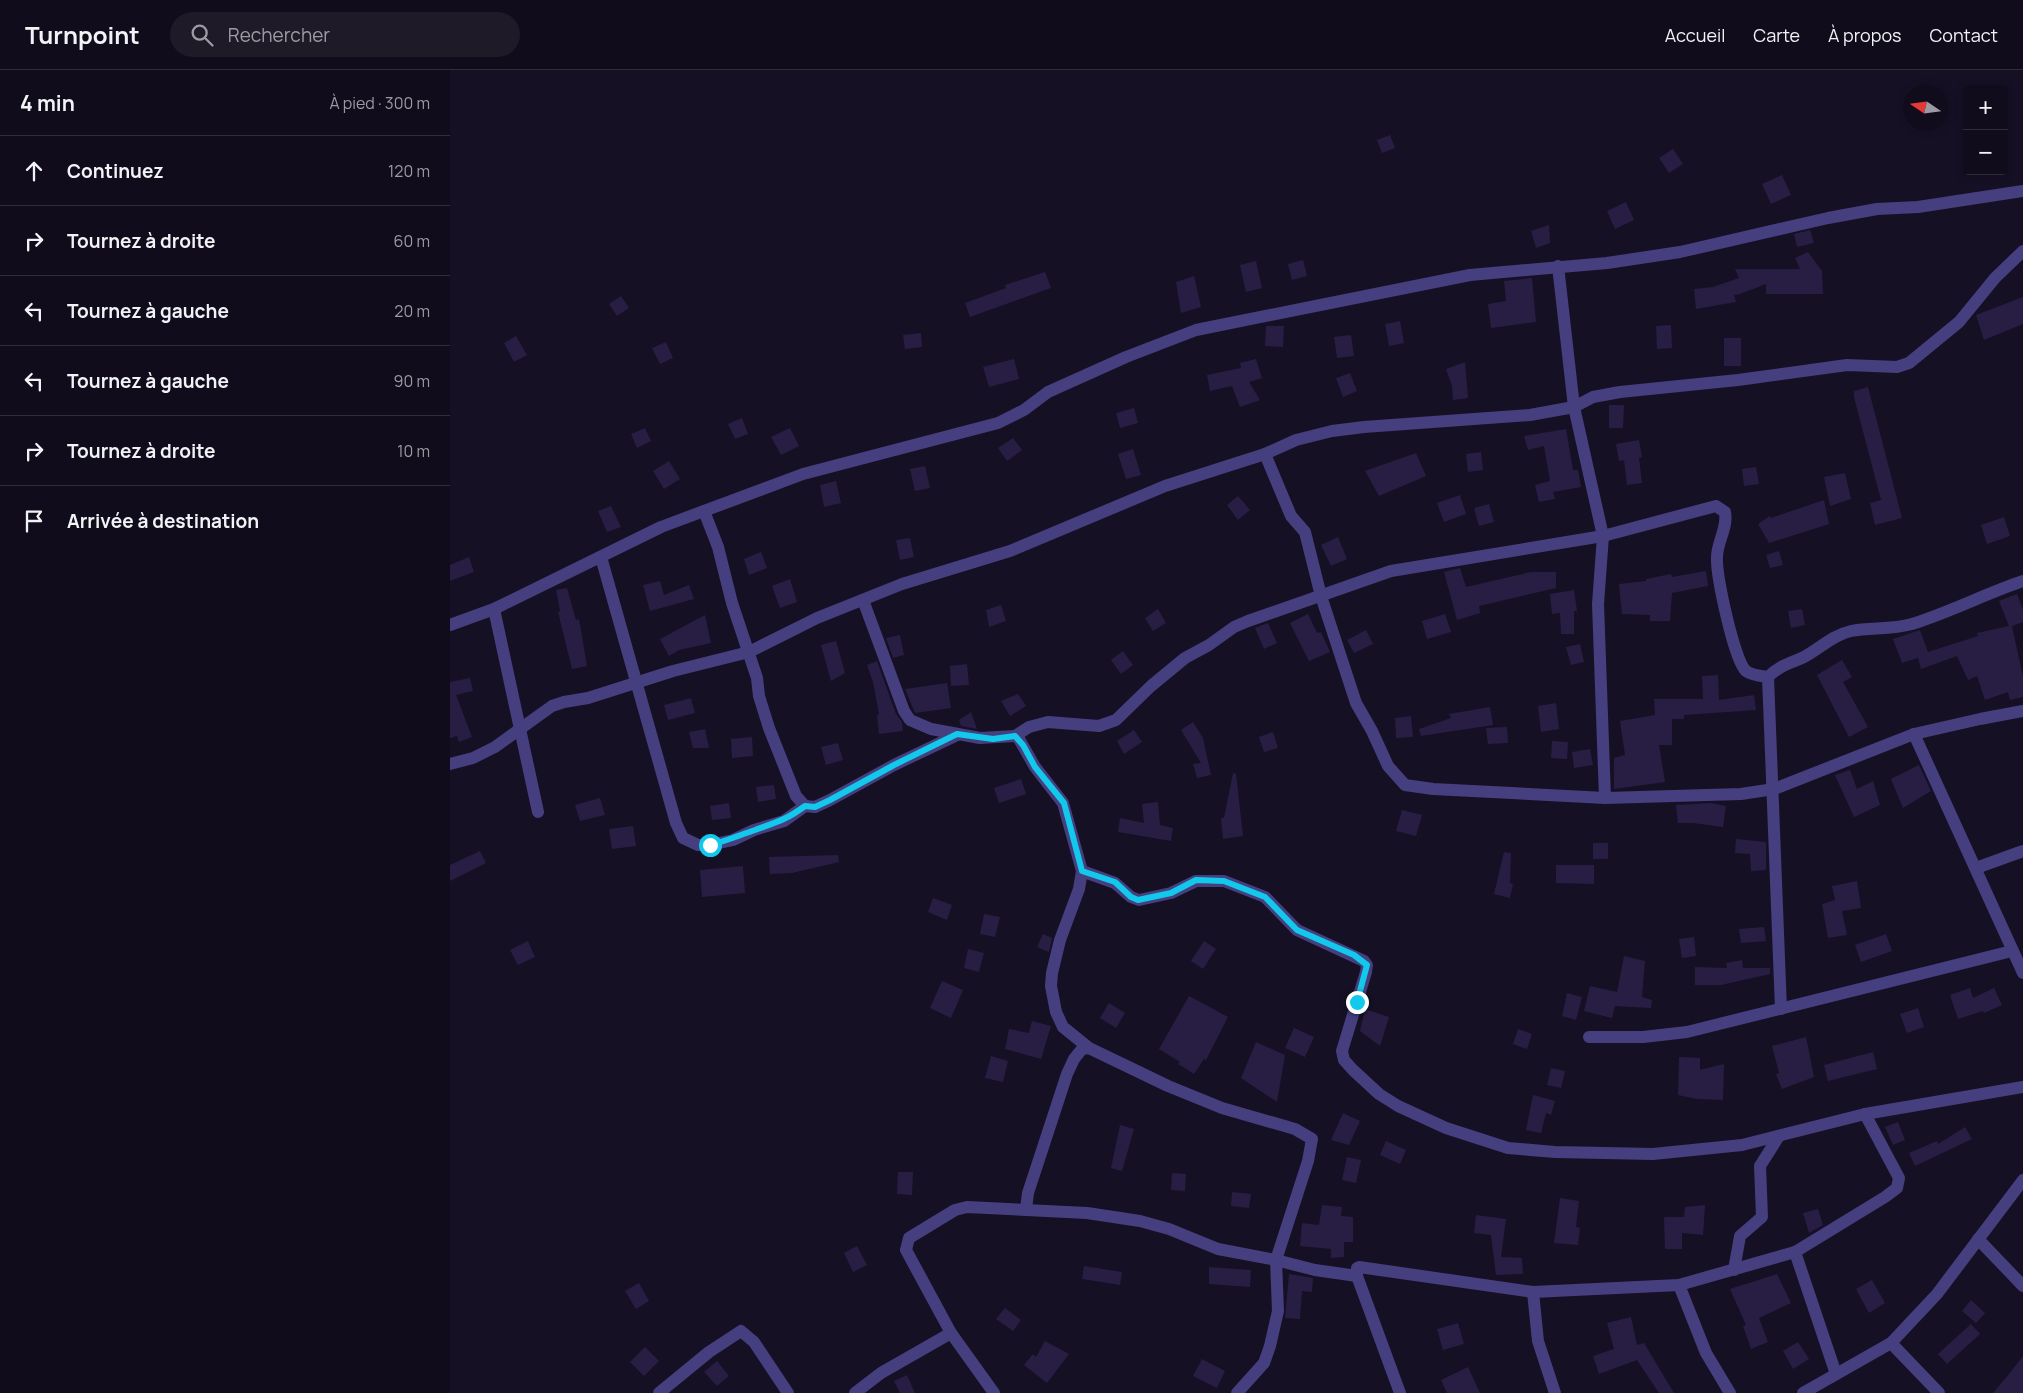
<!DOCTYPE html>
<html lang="fr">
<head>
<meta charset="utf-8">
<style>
	body { margin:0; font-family:Manrope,sans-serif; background:#1e1a28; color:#f1f3f6 }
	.controls { position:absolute; right:15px; top:15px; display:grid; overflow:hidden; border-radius:5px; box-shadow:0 2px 8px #0003 }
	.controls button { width:45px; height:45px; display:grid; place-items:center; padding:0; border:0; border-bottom:1px solid #302c3a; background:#100c1b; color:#f1f3f6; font:25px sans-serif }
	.compass { position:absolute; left:1453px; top:15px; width:45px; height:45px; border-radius:50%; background:#100c1b; box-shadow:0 2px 8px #0003; rotate:283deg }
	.stop { position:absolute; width:15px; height:15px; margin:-11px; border:4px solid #12c9ec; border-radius:50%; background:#fff }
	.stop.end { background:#12c9ec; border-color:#fff; box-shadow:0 1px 5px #0008 }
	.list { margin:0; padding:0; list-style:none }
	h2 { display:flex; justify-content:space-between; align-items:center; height:65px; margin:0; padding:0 20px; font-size:21px }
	h2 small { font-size:16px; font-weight:400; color:#9c9ba3 }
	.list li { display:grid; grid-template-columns:32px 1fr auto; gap:15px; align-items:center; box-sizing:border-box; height:70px; padding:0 20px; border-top:1px solid #302c3a }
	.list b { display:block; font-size:19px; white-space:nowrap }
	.list em { font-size:16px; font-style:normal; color:#9c9ba3 }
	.icon { flex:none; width:28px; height:28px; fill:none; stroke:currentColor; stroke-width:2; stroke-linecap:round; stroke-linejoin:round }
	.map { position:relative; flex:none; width:1573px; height:1323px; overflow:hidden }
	header { display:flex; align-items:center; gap:30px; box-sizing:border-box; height:70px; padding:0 25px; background:#100c1b; border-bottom:1px solid #302c3a }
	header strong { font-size:24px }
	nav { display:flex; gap:28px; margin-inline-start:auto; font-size:18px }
	.search { width:350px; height:45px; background:#1e1a28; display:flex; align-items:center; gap:12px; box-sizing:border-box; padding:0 18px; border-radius:28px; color:#9c9ba3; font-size:19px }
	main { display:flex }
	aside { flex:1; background:#100c1b }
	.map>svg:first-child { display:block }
</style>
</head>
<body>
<header>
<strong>Turnpoint</strong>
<div class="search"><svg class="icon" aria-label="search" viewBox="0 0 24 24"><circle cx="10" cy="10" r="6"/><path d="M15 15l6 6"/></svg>Rechercher</div>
<nav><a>Accueil</a><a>Carte</a><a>À propos</a><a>Contact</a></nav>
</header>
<main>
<aside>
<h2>4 min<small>À pied · 300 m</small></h2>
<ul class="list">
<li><svg class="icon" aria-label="ahead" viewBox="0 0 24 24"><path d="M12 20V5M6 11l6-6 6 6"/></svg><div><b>Continuez</b></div><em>120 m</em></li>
<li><svg class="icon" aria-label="right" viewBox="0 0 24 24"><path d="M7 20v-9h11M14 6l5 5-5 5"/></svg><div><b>Tournez à droite</b></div><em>60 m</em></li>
<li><svg class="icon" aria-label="left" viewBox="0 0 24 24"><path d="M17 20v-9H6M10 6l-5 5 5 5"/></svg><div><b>Tournez à gauche</b></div><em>20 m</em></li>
<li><svg class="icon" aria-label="left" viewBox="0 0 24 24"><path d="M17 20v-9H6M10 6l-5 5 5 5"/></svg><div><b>Tournez à gauche</b></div><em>90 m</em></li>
<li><svg class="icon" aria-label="right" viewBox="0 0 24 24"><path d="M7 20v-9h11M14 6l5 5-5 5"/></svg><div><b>Tournez à droite</b></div><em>10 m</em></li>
<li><svg class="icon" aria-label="arrive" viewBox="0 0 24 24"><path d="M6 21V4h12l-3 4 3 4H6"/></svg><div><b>Arrivée à destination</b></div></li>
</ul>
</aside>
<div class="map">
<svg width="1573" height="1323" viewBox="0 0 1573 1323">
	<rect width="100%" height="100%" fill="#151024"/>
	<!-- building -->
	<g fill="#281e43">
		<path d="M940,65l5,13 -13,5 -5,-13z"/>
		<path d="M1223,79l10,15 -14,9 -10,-15z"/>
		<path d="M1332,105l9,20 -20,9 -9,-20z"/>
		<path d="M1176,132l8,18 -19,9 -8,-18z"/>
		<path d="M1099,155l1,18 -14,5 -5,-17z"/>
		<path d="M1360,160l4,13 -17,4 -3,-13z"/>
		<path d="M1358,182l14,19 1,23h-57v-10l-26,10 -6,1 2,7 -40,7 -2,-20 19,-2 26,-9 -4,-9h65l-5,-11z"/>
		<path d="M853,190l4,16 -15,4 -4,-16z"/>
		<path d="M806,191l6,27 -16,4 -6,-27z"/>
		<path d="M595,202l6,16 -81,29 -5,-14 41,-15 -1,-3z"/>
		<path d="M744,206l7,31 -20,6 -5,-31z"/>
		<path d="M1082,208l4,44 -45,6 -3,-24 18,-3 -2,-20z"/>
		<path d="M171,226l8,12 -12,8 -8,-12z"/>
		<path d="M1573,227v27l-39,16 -8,-25z"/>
		<path d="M950,251l4,22 -15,3 -4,-22z"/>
		<path d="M1221,255l1,23 -15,1 -1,-23z"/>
		<path d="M816,256h18l-1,21 -18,-1z"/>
		<path d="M471,263l1,14 -17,2 -2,-14z"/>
		<path d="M901,265l3,21 -17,2 -3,-21z"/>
		<path d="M66,266l11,19 -13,7 -10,-19z"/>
		<rect x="1274" y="268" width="17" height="28"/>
		<path d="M216,272l7,16 -13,6 -8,-16z"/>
		<path d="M564,289l5,20 -30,8 -6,-20z"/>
		<path d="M806,289l6,19 -13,4 11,18 -20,7 -8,-21 -22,5 -3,-16 34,-7 -1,-5z"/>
		<path d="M1015,292l3,36 -15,2 -1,-14 -6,-17z"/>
		<path d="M900,303l7,18 -14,6 -7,-19z"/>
		<path d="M1418,317l34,131 -27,7 -5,-22 11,-3 -27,-103v-6z"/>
		<path d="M1159,335h15l-1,23h-14z"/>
		<path d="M684,338l4,15 -18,5 -4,-15z"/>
		<path d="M292,348l6,16 -13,5 -7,-15z"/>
		<path d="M195,358l6,13 -14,7 -6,-14z"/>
		<path d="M340,358l9,18 -18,9 -10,-18z"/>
		<path d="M1116,359l7,41h5l3,17 -28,5 2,7 -16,3 -4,-17 15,-4 -6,-35 -16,4 -4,-14z"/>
		<path d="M563,368l9,12 -15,11 -9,-13z"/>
		<path d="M1189,370l3,17 -3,1 3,25 -15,2 -3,-25 -5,1 -3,-17z"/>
		<path d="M683,379l8,26 -15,4 -8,-25z"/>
		<path d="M1031,382l2,18 -15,2 -2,-18z"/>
		<path d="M966,383l10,23 -47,20 -14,-25z"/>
		<path d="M219,391l11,18 -16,10 -11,-18z"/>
		<path d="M475,396l5,22 -15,3 -5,-22z"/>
		<path d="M1306,397l3,17 -15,2 -2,-17z"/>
		<path d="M1395,403l6,26 -21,7 -6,-29z"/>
		<path d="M386,411l5,22 -17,4 -4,-22z"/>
		<path d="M1010,425l6,19 -22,8 -7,-19z"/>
		<path d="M788,426l12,14 -12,10 -11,-15z"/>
		<path d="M1374,430l5,24 -60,19 -11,-19 12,-8 1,2z"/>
		<path d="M1039,434l5,18 -15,4 -5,-18z"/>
		<path d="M161,436l10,21 -14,5 -9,-21z"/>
		<path d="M1554,447l6,19 -23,8 -6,-19z"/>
		<path d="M888,467l9,22 -16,7 -10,-21z"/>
		<path d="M460,468l4,19 -14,3 -4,-20z"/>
		<path d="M1329,481l4,14 -13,3 -4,-13z"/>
		<path d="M311,482l6,16 -18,7 -5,-16z"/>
		<path d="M19,487l5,15 -24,9v-16z"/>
		<path d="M1010,498l6,19 65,-15h25v16l-77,18 1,7 -23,7 -13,-48z"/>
		<path d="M1256,501l2,15 -36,7 -2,28h-20v-6l-28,-1 -3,-30 27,-3v-2l25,-5 1,3z"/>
		<path d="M340,509l7,23 -17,6 -8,-22z"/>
		<path d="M210,511l4,14 25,-10 5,14 -44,12 -7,-26z"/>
		<path d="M117,518l9,32 3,-1 8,47 -15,3 -14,-57 2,-1 -4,-21z"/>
		<path d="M1124,520l3,21h-3v23h-13l-1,-21 -8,1 -2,-20z"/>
		<path d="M1567,524l6,16v12l-11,4 11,51v20l-13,3 -2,-8 -23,8 -8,-24 -9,4 -11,-24 -36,13 -3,-11 -16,5 -9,-24 27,-9 8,22 50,-16 -1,-3 32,-7 -10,-25z"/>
		<path d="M551,535l5,16 -17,6 -3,-17z"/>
		<path d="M708,539l8,14 -13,8 -8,-13z"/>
		<path d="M1352,539l3,16 -14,3 -3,-17z"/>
		<path d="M858,544l9,19 4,-1 9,20 -21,9 -19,-38z"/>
		<path d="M995,544l6,18 -24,7 -5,-18z"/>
		<path d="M255,545l6,28 -32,7 -10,6 -9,-17z"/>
		<path d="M818,553l9,20 -13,6 -9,-21z"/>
		<path d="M916,560l7,14 -19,9 -7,-13z"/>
		<path d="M450,565l4,20 -11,3 -7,-20z"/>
		<path d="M386,571l9,32 -14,8 -10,-36z"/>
		<path d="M1130,574l4,18 -13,3 -5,-18z"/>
		<path d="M673,581l10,14 -12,9 -10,-14z"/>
		<path d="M1392,590l10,17 -9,5 25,45 -19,10 -32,-62z"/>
		<path d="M427,591l19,53 6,8 1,9 -24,3 -2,-19 2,-1 -6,-32 -6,-17z"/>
		<path d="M517,594l2,21 -18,1 -1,-20z"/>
		<path d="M1268,605l1,25 35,-5 2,15 -72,5v4h-12v26h-13l6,37 -51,7v-31l11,-3 -5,-34 35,-6 -1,-16h49l-1,-23z"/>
		<path d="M20,608l3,13 -17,4 16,42 -13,5 -2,-6 -7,2v-56z"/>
		<path d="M497,613l4,25 -36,5 -10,-24z"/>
		<path d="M568,624l8,12 -16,10 -9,-15z"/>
		<path d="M241,628l4,15 -27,7 -4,-15z"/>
		<path d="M1106,633l3,26 -18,3 -3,-26z"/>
		<path d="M1040,637l3,18 -72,11 -2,-7 32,-11 -2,-4z"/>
		<path d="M521,642l6,17 -16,-3 -2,-6z"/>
		<path d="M961,646l2,21 -17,1 -1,-20z"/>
		<path d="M743,652l10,16 8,37 -14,3 -4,-14 8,-1 -20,-33z"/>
		<path d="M1057,657l1,16 -20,1 -2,-16z"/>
		<path d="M255,659l4,19h-16l-4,-16z"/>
		<path d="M684,660l8,12 -18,12 -7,-13z"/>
		<path d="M823,662l5,16 -14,4 -5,-15z"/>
		<path d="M302,667l1,19 -21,2 -1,-19z"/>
		<path d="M1102,671l16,1 -1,17 -16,-1z"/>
		<path d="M388,673l5,17 -17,5 -5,-18z"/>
		<path d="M1140,679l3,16 -19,3 -2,-16z"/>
		<path d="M1469,695l12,26 -28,17 -12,-29z"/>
		<path d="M1400,700l7,19 16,-8 7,24 -26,12 -19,-42z"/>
		<path d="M783,703l3,1 7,62 -20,3 -2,-21h3z"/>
		<path d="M571,709l5,15 -27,9 -5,-15z"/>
		<path d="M324,715l2,14 -18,3 -2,-15z"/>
		<path d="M150,728l5,17 -25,6 -5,-16z"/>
		<path d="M708,732l2,23 13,3 -2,13 -53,-9 2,-14 24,5 -2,-19z"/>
		<path d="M279,733l2,15 -19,2 -2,-14z"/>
		<path d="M1261,733l15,3 -3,21 -30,-4h-15l-2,-18z"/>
		<path d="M952,740l20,5 -6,21 -20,-5z"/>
		<path d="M183,756l3,20 -24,3 -3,-20z"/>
		<path d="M1286,769l30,3v28l-15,1 -1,-17 -15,-1z"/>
		<rect x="1143" y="773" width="15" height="16"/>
		<path d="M30,781l6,12 -36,18v-16z"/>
		<path d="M1054,782l7,1 -1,30 3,1 -3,14 -16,-4z"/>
		<path d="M388,785l1,7 -47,11 -22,1 -1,-17z"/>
		<path d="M1106,795h38v19l-38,-1z"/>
		<path d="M293,796l2,27 -43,4 -2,-27z"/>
		<path d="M1407,811l4,27 -19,3 5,24 -19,3 -6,-34 13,-4 -3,-14z"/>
		<path d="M483,828l19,7 -5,15 -19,-8z"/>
		<path d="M534,844l16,3 -5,20 -15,-3z"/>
		<path d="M1314,857l2,14 -25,2 -2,-14z"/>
		<path d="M593,864l9,4 -3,14 -12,-5z"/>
		<path d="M1436,864l6,17 -31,11 -6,-17z"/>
		<path d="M1244,867l2,19 -14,2 -3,-19z"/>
		<path d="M78,871l7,16 -17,8 -8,-15z"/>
		<path d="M754,871l12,8 -13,20 -12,-8z"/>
		<path d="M518,879l16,4 -5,19 -15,-4z"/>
		<path d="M1174,886l21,5 -3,36 10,3 -1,8 -36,-2 -3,12 -28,-7 6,-25 27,6z"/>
		<path d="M1292,890l1,8h27v6l-49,11h-26v-18l32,1 -1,-5z"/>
		<path d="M492,911l21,9 -12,28 -21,-10z"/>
		<path d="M1520,918l3,10 21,-10 8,17 -18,8 -1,-2 -25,8 -8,-24z"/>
		<path d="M1117,923l15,4 -6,23 -14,-4z"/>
		<path d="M739,926l39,21 -22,43 -2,-1 -10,15 -16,-10 2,-2 -21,-13z"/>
		<path d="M659,933l16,10 -9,15 -16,-10z"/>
		<path d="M1468,938l6,19 -17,6 -7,-19z"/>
		<path d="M915,939l24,8 -9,29 -20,-15z"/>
		<path d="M582,951l19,5 -10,33 -36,-10 4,-20 20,4z"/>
		<path d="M844,958l20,9 -9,20 -20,-9z"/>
		<path d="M1068,959l14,5 -5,15 -14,-5z"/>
		<path d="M1356,967l8,40 -32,12 -6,-15 3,-1 -7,-27z"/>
		<path d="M806,972l29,13 -8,47 -36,-24z"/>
		<path d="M1423,982l4,17 -49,12 -4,-16z"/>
		<path d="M541,986l17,5 -5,21 -18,-4z"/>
		<path d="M1229,987l21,1v12l24,-6 -1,36 -26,-1 -19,-4z"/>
		<path d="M1101,998l14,3 -4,17 -14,-3z"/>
		<path d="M1083,1025l22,6 -4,14 -5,-2 -5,20 -15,-3z"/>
		<path d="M893,1043l17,8 -11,24 -18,-5z"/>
		<path d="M1448,1052l7,18 -12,5 -8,-18z"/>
		<path d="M670,1055l14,4 -12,42 -11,-3z"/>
		<path d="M1515,1057l7,12 -57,27 -6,-13 28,-12 1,3z"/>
		<path d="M936,1071l20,9 -6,14 -20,-9z"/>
		<path d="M897,1087l14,3 -5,23 -14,-3z"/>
		<path d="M448,1102h15l-1,23 -15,-1z"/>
		<path d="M722,1103l14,1 -1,17 -14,-1z"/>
		<path d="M782,1122l19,2 -2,14 -18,-2z"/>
		<path d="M1110,1128l19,3 -3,26 4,1 -2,17 -24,-2z"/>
		<path d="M872,1135l20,2 -1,9 12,1v25h-9v15l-13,1v-9l-31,-3 2,-23 17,2z"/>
		<path d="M1255,1135l-2,30 -21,-2v16h-17l-1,-32h20l1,-10z"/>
		<path d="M1368,1139l5,16 -14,8 -6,-20z"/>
		<path d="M1026,1145l30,4 -5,38 21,1 1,16 -27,1 -5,-40 -17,-2z"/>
		<path d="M407,1176l10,19 -14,7 -9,-19z"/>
		<path d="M634,1196l38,6 -2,13 -38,-6z"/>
		<path d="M759,1197l42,3 -1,17 -41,-3z"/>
		<path d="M839,1204l24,4 -1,14 -10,-1 -2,28 -15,-1z"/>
		<path d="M1327,1204l14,29 -32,15 9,24 -17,7 -8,-23 3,-1 -16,-36z"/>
		<path d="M1422,1210l13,23 -16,10 -13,-24z"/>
		<path d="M189,1213l10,18 -13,8 -11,-18z"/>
		<path d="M1521,1230l14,13 -9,10 -14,-12z"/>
		<path d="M555,1238l16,12 -8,11 -17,-12z"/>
		<path d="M1181,1247l6,28 7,-2 30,50h-15l-22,-33 -38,14 -6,-18 21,-7 -7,-26z"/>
		<path d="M1008,1253l6,21 -21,6 -6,-21z"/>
		<path d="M1521,1254l9,10 -33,30 -9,-10z"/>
		<path d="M595,1271l24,13 -22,29 -23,-18 9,-11 3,3z"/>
		<path d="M1348,1272l11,17 -16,10 -10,-18z"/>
		<path d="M195,1277l14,14 -15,15 -14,-14z"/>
		<path d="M1573,1286v37h-30l16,-19z"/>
		<path d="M752,1289l23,12 -8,17 -24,-12z"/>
		<path d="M267,1291l12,15 -12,10 -13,-14z"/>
		<path d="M1018,1297l12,26h-33l-6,-13z"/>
		<path d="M457,1305l8,18h-15l-6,-12z"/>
	</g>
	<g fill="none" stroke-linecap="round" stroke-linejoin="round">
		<!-- street -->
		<g stroke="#453f7f" stroke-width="12">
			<path d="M1108,196l16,141 29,129 -5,68 7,194"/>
			<path d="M815,384l26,62 14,16 16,64 35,107 16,28 16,35 17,19 28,4 172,9 136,-4 33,-5 140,-55 66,-15 43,-8"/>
			<path d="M254,441l14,36 14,56 25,75 2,18 10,32 27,68 9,10"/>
			<path d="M151,487l75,266 7,15 15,7h12l23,-5 21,-10 30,-9 21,-15 10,1 15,-7 64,-35 63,-30"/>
			<path d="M413,530l41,111 6,9 21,9 49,9 35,-2 14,-9 19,-5 51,4 17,-6 35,-34 34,-28 24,-13 25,-18 14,-6 143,-50 212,-35 113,-30 9,6c3,16 -8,30 -8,45 -1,18 17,103 29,114 5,4 15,5 22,6"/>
			<path d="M44,539l44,203"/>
			<path d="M0,555l44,-16 167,-82 142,-53 195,-51 26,-13 24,-18 78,-35 70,-27 274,-55 137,-12 73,-11 148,-34 49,-9 41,-2 105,-16"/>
			<path d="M1464,664l109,239"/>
			<path d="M565,666l4,3 16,28 28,36 19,68 -3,18 -19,51 -8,33 -1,13 5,26 7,15 26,21 79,38 54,22 73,21 17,10 -4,22 -32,99 2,51 -8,35 -6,17 -27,30"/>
			<path d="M0,694l23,-6 22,-11 57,-41 12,-4 24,-4 85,-27 76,-19 68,-34 85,-34 108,-33 155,-65 100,-32 31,-14 36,-9 32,-4 166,-12 44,-8 19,-10 27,-5 118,-12 109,-15 50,2 12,-4 50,-41 36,-44 28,-27"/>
			<path d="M1526,798l47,-17"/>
			<path d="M632,801l33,12 16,14 8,3 32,-7 25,-12h28l41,16 32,33 67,31 3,4 -1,7 -24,79 2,9 9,10 26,24 19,12 48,22 62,20 47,4 98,2 89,-9 123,-31 158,-27"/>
			<path d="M1331,939l-13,-332c12,-12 21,-13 36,-20 15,-8 29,-22 47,-26 19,-4 39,-1 61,-7 38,-12 73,-30 111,-43"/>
			<path d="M1139,967h54l44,-5 325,-81"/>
			<path d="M576,1139l2,-16 39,-119 7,-15 8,-10 7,-1"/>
			<path d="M1528,1169l45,47"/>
			<path d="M1345,1182l41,122"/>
			<path d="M1284,1200l6,-34 22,-19 -2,-51 19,-30"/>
			<path d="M1229,1215l27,68 24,40"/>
			<path d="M1083,1222l5,49 17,52"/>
			<path d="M1441,1273l48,50"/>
			<path d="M209,1323l50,-41 32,-21 13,11 34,51"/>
			<path d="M405,1323l26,-20 70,-40"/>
			<path d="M544,1323l-43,-60 -45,-83 3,-12 46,-28 12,-3 120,6 53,8 29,8 49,20 58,11 39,10 42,6"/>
			<path d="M950,1323l-43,-117v-8l2,-1 174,25 146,-7 116,-33 90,-55 12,-9 2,-10 -34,-64"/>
			<path d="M1353,1323l88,-50 46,-49 86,-114"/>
		</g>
	</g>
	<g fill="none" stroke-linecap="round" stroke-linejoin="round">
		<!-- route -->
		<path stroke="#12c9ec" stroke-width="6" d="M260,775c16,-4 30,-10 45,-15 22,-8 31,-10 50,-24l10,1 15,-7 64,-35 63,-31 36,5 22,-3 8,9 12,22 29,36 18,68 33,11 16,15 7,3 33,-7 25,-13 28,1 41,16 32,33 57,25 13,10 -10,37"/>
	</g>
</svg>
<div class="controls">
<button>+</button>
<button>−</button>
</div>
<svg class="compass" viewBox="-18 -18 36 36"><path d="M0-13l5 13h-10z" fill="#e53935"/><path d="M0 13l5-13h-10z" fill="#9c9ba3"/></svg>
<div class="stop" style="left:260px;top:775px"></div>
<div class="stop end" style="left:907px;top:932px"></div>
</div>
</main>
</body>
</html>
